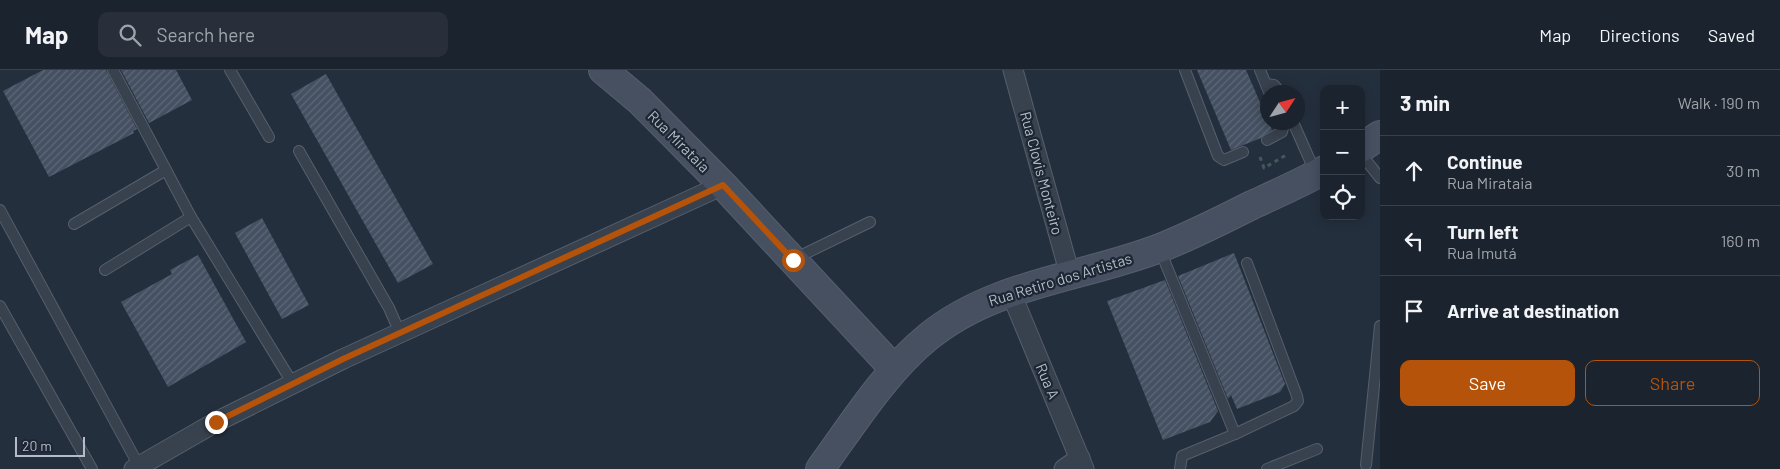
<!DOCTYPE html>
<html lang="en">
<head>
<meta charset="utf-8">
<style>
	body { margin:0; font-family:Barlow,sans-serif; background:#282f3a; color:#f1f3f6 }
	.controls { position:absolute; right:15px; top:15px; display:grid; overflow:hidden; border-radius:10px; box-shadow:0 2px 12px #0003 }
	.controls button { width:45px; height:45px; display:grid; place-items:center; padding:0; border:0; border-bottom:1px solid #39404a; background:#1b232e; color:#f1f3f6; font:25px sans-serif }
	.compass { position:absolute; left:1260px; top:15px; width:45px; height:45px; border-radius:50%; background:#1b232e; box-shadow:0 2px 12px #0003; rotate:54deg }
	.scale { position:absolute; left:15px; bottom:12px; width:70px; box-sizing:border-box; padding-left:5px; border:2px solid #b4bcc9; border-top:0; font-size:14px; line-height:18px; white-space:nowrap; color:#b4bcc9; -webkit-text-stroke:4px #1d2633; paint-order:stroke }
	.stop { position:absolute; width:15px; height:15px; margin:-11px; border:4px solid #b45309; border-radius:50%; background:#fff }
	.stop.end { background:#b45309; border-color:#fff; box-shadow:0 1px 5px #0008 }
	.list { margin:0; padding:0; list-style:none }
	h2 { display:flex; justify-content:space-between; align-items:center; height:65px; margin:0; padding:0 20px; font-size:21px }
	h2 small { font-size:16px; font-weight:400; color:#a0a4aa }
	.list li { display:grid; grid-template-columns:32px 1fr auto; gap:15px; align-items:center; box-sizing:border-box; height:70px; padding:0 20px; border-top:1px solid #39404a }
	.list b { display:block; font-size:19px; white-space:nowrap }
	.list p { margin:0; font-size:16px; white-space:nowrap; color:#a0a4aa }
	.list em { font-size:16px; font-style:normal; color:#a0a4aa }
	.actions { display:flex; gap:10px; padding:15px 20px }
	.actions a { flex:1; padding:11px 0; border:1px solid #b45309; border-radius:10px; text-align:center; font-size:18px; color:#b45309 }
	.actions .main { background:#b45309; color:#fff }
	.icon { flex:none; width:28px; height:28px; fill:none; stroke:currentColor; stroke-width:2; stroke-linecap:round; stroke-linejoin:round }
	.map { position:relative; flex:none; width:1380px; height:399px; overflow:hidden }
	header { display:flex; align-items:center; gap:30px; box-sizing:border-box; height:70px; padding:0 25px; background:#1b232e; border-bottom:1px solid #39404a }
	header strong { font-size:24px }
	nav { display:flex; gap:28px; margin-inline-start:auto; font-size:18px }
	.search { width:350px; height:45px; background:#282f3a; display:flex; align-items:center; gap:12px; box-sizing:border-box; padding:0 18px; border-radius:10px; color:#a0a4aa; font-size:19px }
	main { display:flex }
	aside { flex:1; background:#1b232e }
	.map>svg:first-child { display:block }
</style>
</head>
<body>
<header>
<strong>Map</strong>
<div class="search"><svg class="icon" aria-label="search" viewBox="0 0 24 24"><circle cx="10" cy="10" r="6"/><path d="M15 15l6 6"/></svg>Search here</div>
<nav><a>Map</a><a>Directions</a><a>Saved</a></nav>
</header>
<main>
<div class="map">
<svg width="1380" height="399" viewBox="0 0 1380 399">
	<defs>
		<pattern id="building-hatch" width="6" height="6" patternUnits="userSpaceOnUse" patternTransform="scale(1.25)"><rect width="6" height="6" fill="#455162"/><path d="M-1 1l2-2M0 6l6-6M5 7l2-2" fill="none" stroke="#5d6877"/></pattern>
	</defs>
	<rect width="100%" height="100%" fill="#242f3e"/>
	<!-- building -->
	<g fill="url(#building-hatch)">
		<path d="M43,0h63l31,59 -4,2 1,2 -85,44 -46,-86z"/>
		<path d="M121,0h55l16,30 -43,23z"/>
		<path d="M1197,0h49l26,60 -11,8 -30,12z"/>
		<path d="M326,4l107,190 -35,19 -107,-189z"/>
		<path d="M262,148l47,87 -27,14 -47,-86z"/>
		<path d="M1234,183l51,131 -5,8 -43,17 -6,-14 -3,4 -50,-123z"/>
		<path d="M198,185l48,87 -78,45 -47,-85 51,-28 -2,-4z"/>
		<path d="M1165,210l53,131 -8,11 -47,18 -56,-139z"/>
	</g>
	<g fill="none" stroke-linecap="round" stroke-linejoin="round">
		<!-- lane casing -->
		<g stroke="#565f6c" stroke-width="12">
			<g id="lane">
				<path d="M113,0l78,147 102,167"/>
				<path d="M230,0l39,67"/>
				<path d="M1185,0l33,86 6,4 19,-8"/>
				<path d="M1260,0l9,22"/>
				<path d="M1266,14l8,1 6,7"/>
				<path d="M1293,52l23,52"/>
				<path d="M1267,70l15,-8 1,-4 -2,-6"/>
				<path d="M299,81l90,157 11,25"/>
				<path d="M1361,84l19,24"/>
				<path d="M0,140l139,256"/>
				<path d="M74,154l92,-54"/>
				<path d="M1160,180l75,184 59,-28 4,-5 -1,-5 -50,-133"/>
				<path d="M794,189l76,-37"/>
				<path d="M105,200l86,-53"/>
				<path d="M0,236l92,163"/>
				<path d="M1366,395l14,-139"/>
				<path d="M1180,399l2,-13 53,-22"/>
				<path d="M1267,399l50,-20"/>
			</g>
		</g>
		<!-- street casing -->
		<g stroke="#565f6c" stroke-width="21">
			<g id="street">
				<path d="M1013,0l57,205"/>
				<path d="M1011,223l73,176"/>
				<path d="M134,399l82,-47 127,-63 380,-174"/>
				<path d="M1064,399l16,-11"/>
			</g>
		</g>
		<!-- secondary casing -->
		<g stroke="#565f6c" stroke-width="30">
			<g id="secondary">
				<path d="M603,0l37,31 83,84 171,184"/>
				<path d="M1361,78l19,-13"/>
				<path d="M820,399c33,-45 64,-96 108,-132 66,-54 154,-59 232,-89 31,-12 62,-28 92,-43 24,-11 49,-22 72,-35"/>
			</g>
		</g>
		<!-- path -->
		<path stroke="#44595c" stroke-width="3" stroke-dasharray="4 4" stroke-linecap="butt" d="M1260,87l4,11 24,-14"/>
		<!-- lane -->
		<use href="#lane" stroke="#38414e" stroke-width="10"/>
		<!-- street -->
		<use href="#street" stroke="#38414e" stroke-width="19"/>
		<!-- secondary -->
		<use href="#secondary" stroke="#465061" stroke-width="28"/>
	</g>
	<g fill="none" stroke-linecap="round" stroke-linejoin="round">
		<!-- route -->
		<path stroke="#b45309" stroke-width="6" d="M216,352l127,-63 380,-174 70,75"/>
	</g>
	<g text-anchor="middle" dominant-baseline="central" stroke-width="4.5" stroke-linejoin="round" paint-order="stroke">
		<!-- street labels -->
		<g font-size="15" fill="#b4bcc9" stroke="#1d2633">
			<text transform="translate(679 71) rotate(45)">Rua Mirataia</text>
			<text transform="translate(1042 103) rotate(75)">Rua Clovis Monteiro</text>
			<text transform="translate(1060 209) rotate(-17)">Rua Retiro dos Artistas</text>
			<text transform="translate(1048 311) rotate(67)">Rua A</text>
		</g>
	</g>
</svg>
<div class="controls">
<button>+</button>
<button>−</button>
<button><svg class="icon" aria-label="locate" viewBox="0 0 24 24"><circle cx="12" cy="12" r="6"/><path d="M12 2v4M12 18v4M2 12h4M18 12h4"/></svg></button>
</div>
<svg class="compass" viewBox="-18 -18 36 36"><path d="M0-13l5 13h-10z" fill="#e53935"/><path d="M0 13l5-13h-10z" fill="#a0a4aa"/></svg>
<div class="scale">20 m</div>
<div class="stop" style="left:793px;top:190px"></div>
<div class="stop end" style="left:216px;top:352px"></div>
</div>
<aside>
<h2>3 min<small>Walk · 190 m</small></h2>
<ul class="list">
<li><svg class="icon" aria-label="ahead" viewBox="0 0 24 24"><path d="M12 20V5M6 11l6-6 6 6"/></svg><div><b>Continue</b><p>Rua Mirataia</p></div><em>30 m</em></li>
<li><svg class="icon" aria-label="left" viewBox="0 0 24 24"><path d="M17 20v-9H6M10 6l-5 5 5 5"/></svg><div><b>Turn left</b><p>Rua Imutá</p></div><em>160 m</em></li>
<li><svg class="icon" aria-label="arrive" viewBox="0 0 24 24"><path d="M6 21V4h12l-3 4 3 4H6"/></svg><div><b>Arrive at destination</b></div></li>
</ul>
<div class="actions"><a class="main">Save</a><a>Share</a></div>
</aside>
</main>
</body>
</html>
